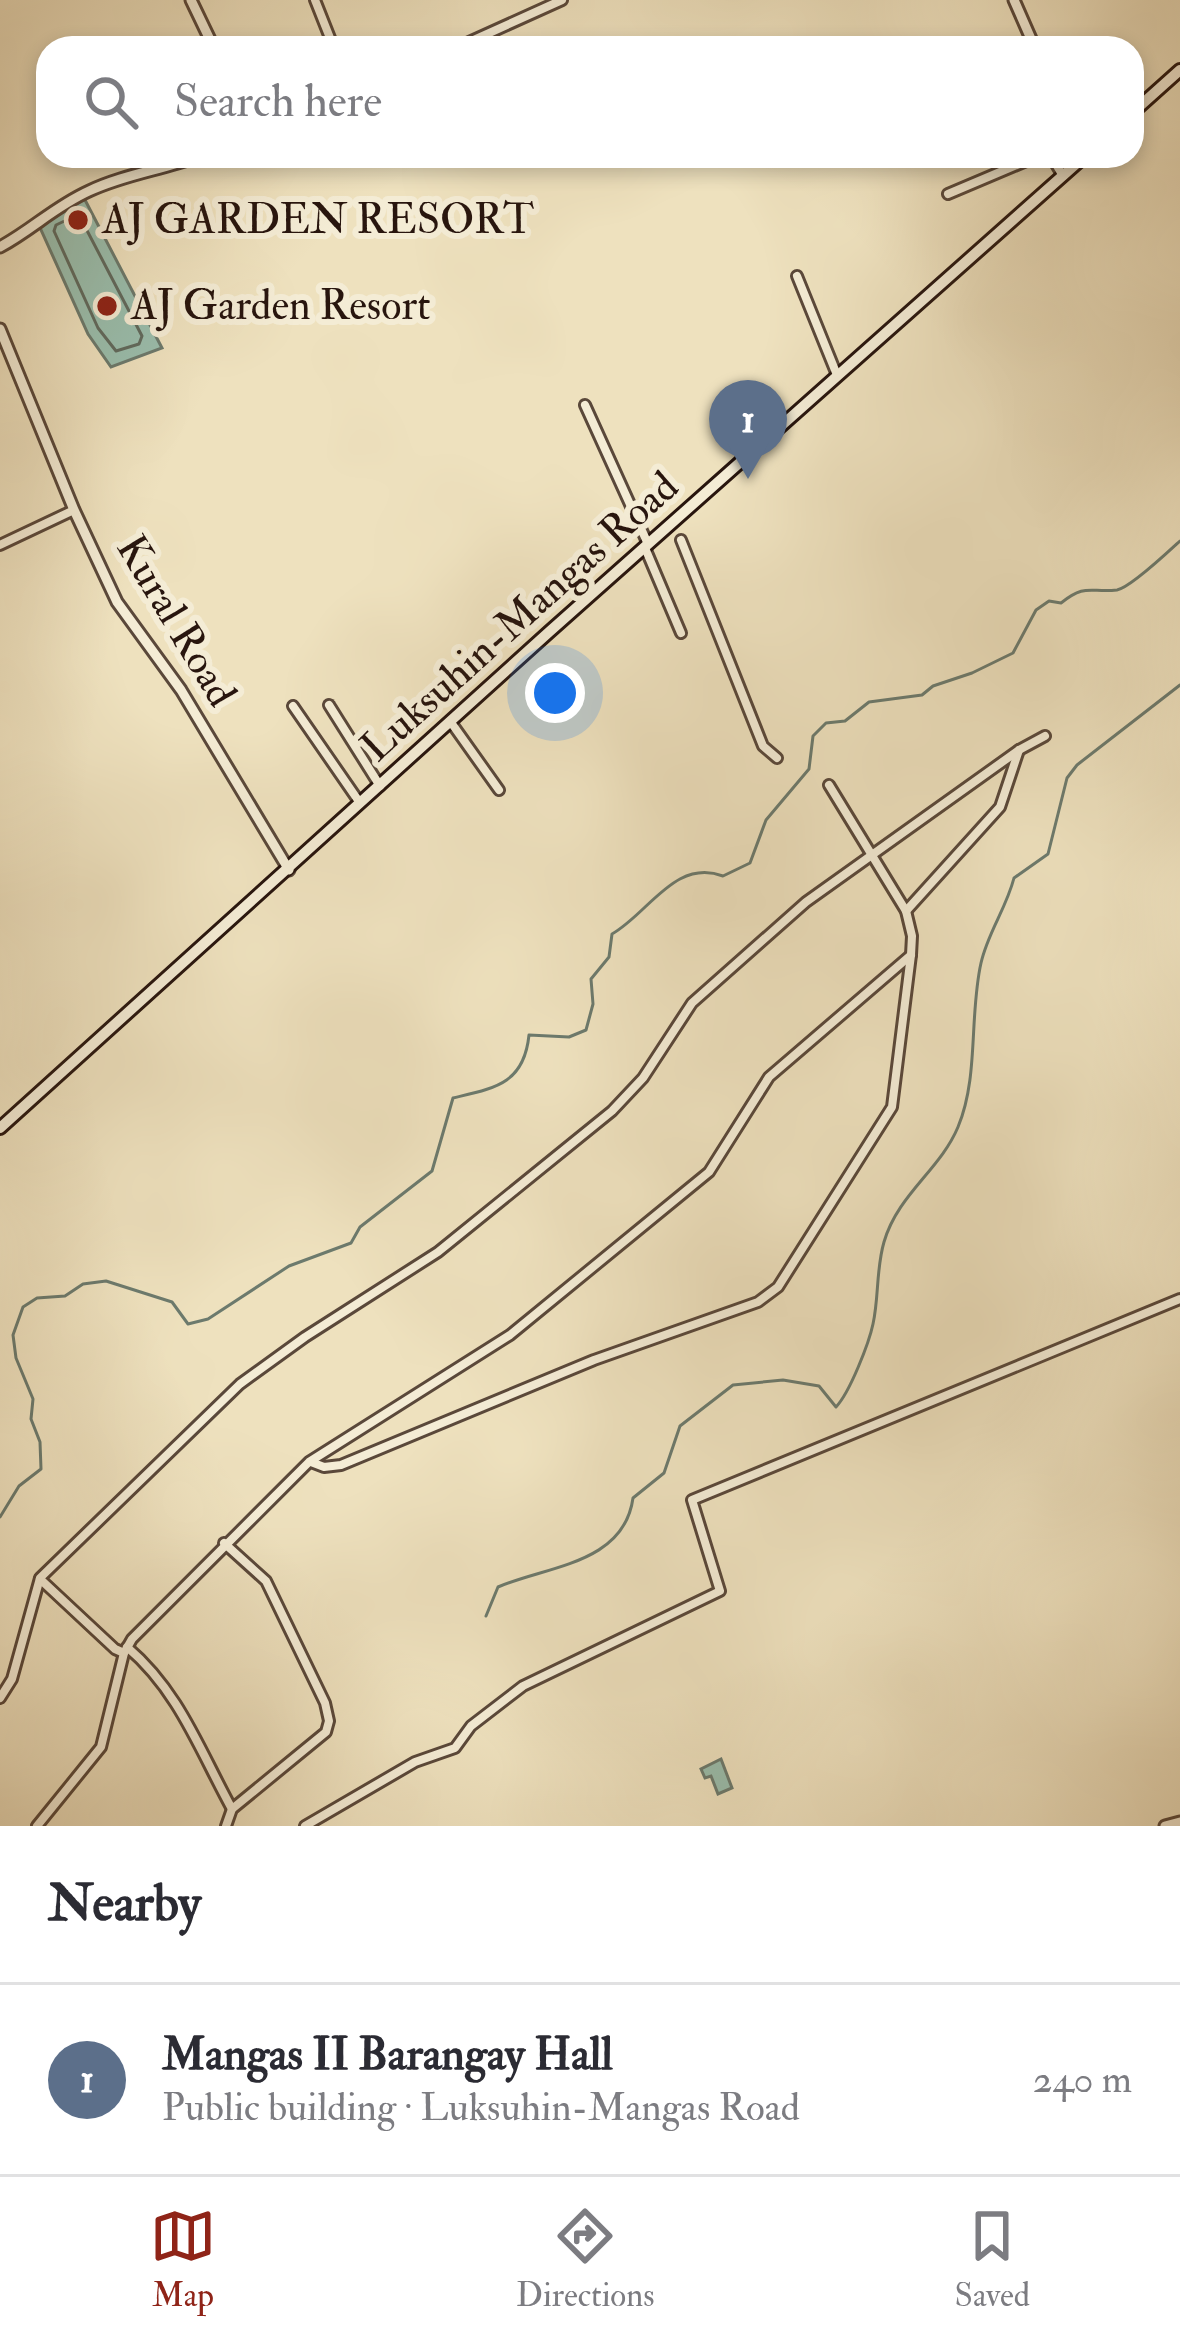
<!DOCTYPE html>
<html lang="en">
<head>
<meta charset="utf-8">
<style>
	body { margin:0; font-family:"IM FELL Double Pica",serif; background:#f7f7f7; color:#2b2b33 }
	.you { position:absolute; left:555px; top:693px; width:42px; height:42px; margin:-30px; border:9px solid #fff; border-radius:50%; background:#1a73e8; box-shadow:0 0 0 18px #1a73e833 }
	.badge { display:grid; place-items:center; width:78px; height:78px; border-radius:50%; background:#8f2418; color:#fff; font-size:39px; font-weight:700 }
	.pin { position:absolute; translate:-50% -99px; filter:drop-shadow(0 3px 6px #0008) }
	.pin::after { content:''; position:absolute; top:63px; width:42px; height:36px; background:inherit; clip-path:polygon(0 0,100% 0,50% 100%) }
	.list { margin:0; padding:0; list-style:none }
	h2 { display:flex; justify-content:space-between; align-items:center; height:156px; margin:0; padding:0 48px; font-size:51px }
	h2 small { font-size:39px; font-weight:400; color:#7c7c81 }
	.list li { display:grid; grid-template-columns:78px 1fr auto; gap:36px; align-items:center; box-sizing:border-box; height:192px; padding:0 48px; border-top:3px solid #e1e1e2 }
	.list b { display:block; font-size:45px; white-space:nowrap }
	.list p { margin:0; font-size:39px; white-space:nowrap; color:#7c7c81 }
	.list em { font-size:39px; font-style:normal; color:#7c7c81 }
	.icon { flex:none; width:66px; height:66px; fill:none; stroke:currentColor; stroke-width:2; stroke-linecap:round; stroke-linejoin:round }
	.map { position:relative; flex:none; width:1180px; height:1826px; overflow:hidden }
	.search { position:absolute; background:#fff; box-shadow:0 6px 18px #0003; left:36px; right:36px; top:36px; height:132px; display:flex; align-items:center; gap:30px; box-sizing:border-box; padding:0 42px; border-radius:36px; color:#7c7c81; font-size:45px }
	.sheet { height:348px; background:#fff }
	nav { display:flex; justify-content:space-around; align-items:center; box-sizing:border-box; height:168px; border-top:3px solid #e1e1e2; background:#fff; font-size:33px; color:#7c7c81 }
	nav a { display:grid; justify-items:center; gap:6px }
	nav .on { color:#8f2418 }
	.map>svg:first-child { display:block }
</style>
</head>
<body>
<div class="map">
<svg width="1180" height="1826" viewBox="0 0 1180 1826">
	<rect width="100%" height="100%" fill="#eee1be"/>
	<filter id="stains"><feTurbulence type="fractalNoise" baseFrequency=".00167" numOctaves="4"/><feColorMatrix values="0 0 0 0 .2 0 0 0 0 .09 0 0 0 0 .02 0 0 0 .5 -.17"/></filter>
	<radialGradient id="worn" r=".72"><stop offset=".6" stop-color="#630" stop-opacity="0"/><stop offset="1" stop-color="#630" stop-opacity=".3"/></radialGradient>
	<!-- water -->
	<g fill="#9abead" stroke="#6c7a6d" stroke-width="3">
		<path d="M84,198l78,150 -51,19 -23,-33 -51,-113z"/>
		<path d="M721,1759l11,29 -14,6 -7,-18 -6,2 -4,-9z"/>
	</g>
	<g fill="none" stroke-linecap="round" stroke-linejoin="round">
		<!-- shore -->
		<path stroke="#616a5e" stroke-width="3" d="M75,216l6,3 61,117 -3,8 -23,7 -18,-23 -44,-97 2,-6z"/>
		<!-- stream -->
		<g stroke="#6c7a6d" stroke-width="3">
			<path d="M0,1517l19,-31 22,-17 -1,-27 -9,-23 2,-20 -17,-41 -3,-23 10,-28 14,-9 28,-2 18,-12 23,-3 66,21 16,22 20,-5 81,-53 62,-23 9,-16 72,-56 21,-73c42,-10 71,-14 76,-63l40,2 17,-7 7,-26 -2,-25 18,-22 3,-23c37,-21 63,-76 111,-58l27,-13 16,-43 43,-51 4,-33 13,-13 19,-2 24,-19 53,-7 11,-9 39,-13 41,-20 23,-43 13,-9 12,2c25,-20 29,-10 56,-13 13,-2 51,-38 63,-49"/>
			<path d="M486,1616l12,-29c49,-21 126,-23 135,-89l31,-25 16,-47 53,-41 50,-5 36,6 17,21c14,-15 33,-64 37,-83 6,-27 3,-55 11,-82 14,-48 56,-72 74,-115 21,-50 11,-111 23,-164 7,-31 25,-54 33,-85l34,-24 19,-76 10,-13 103,-80"/>
		</g>
		<!-- minor casing -->
		<g stroke="#5a483a" stroke-width="14">
			<g id="minor">
				<path d="M315,0l19,48"/>
				<path d="M456,48l106,-48"/>
				<path d="M1051,156l12,20"/>
				<path d="M948,194l90,-38"/>
				<path d="M797,276l40,99"/>
				<path d="M585,405l63,139"/>
				<path d="M681,540l82,206 14,12"/>
				<path d="M0,545l74,-35"/>
				<path d="M645,548l36,85"/>
				<path d="M329,705l51,81"/>
				<path d="M293,706l67,97"/>
				<path d="M450,721l49,69"/>
				<path d="M906,911l94,-104 19,-57"/>
				<path d="M311,1462l13,5 17,-2 253,-105 164,-58 20,-15 114,-180 19,-152 1,-19 -6,-25 -77,-126"/>
				<path d="M224,1543l42,38 59,122 4,18 -3,11 -94,77 -6,17"/>
				<path d="M40,1579l75,70 9,4"/>
				<path d="M127,1647c52,44 73,104 105,162"/>
				<path d="M0,1698l12,-19 28,-101 200,-194 65,-47 133,-85 174,-141 31,-33 49,-75 114,-101 213,-152 26,-14"/>
				<path d="M37,1826l64,-79 23,-94 8,-14 177,-177 201,-127 199,-163 60,-95 142,-122"/>
				<path d="M305,1826l110,-64 40,-14 16,-22 52,-40 197,-95 -28,-91 488,-201"/>
			</g>
		</g>
		<!-- tertiary casing -->
		<g stroke="#5a483a" stroke-width="15">
			<g id="tertiary">
				<path d="M191,0l23,48"/>
				<path d="M1014,0l21,48"/>
				<path d="M0,247c33,-18 54,-40 89,-56 36,-17 73,-21 110,-35"/>
				<path d="M0,329l74,181 43,92 64,88 108,180"/>
				<path d="M1165,1826l15,-4"/>
			</g>
		</g>
		<!-- secondary casing -->
		<g stroke="#28150e" stroke-width="16">
			<g id="secondary">
				<path d="M1132,113l48,-43"/>
				<path d="M0,1128l549,-496 536,-476"/>
			</g>
		</g>
		<!-- minor -->
		<use href="#minor" stroke="#f4ecd5" stroke-width="8"/>
		<!-- tertiary -->
		<use href="#tertiary" stroke="#f4ecd5" stroke-width="9"/>
		<!-- secondary -->
		<use href="#secondary" stroke="#f4ecd5" stroke-width="10"/>
	</g>
	<!-- markers -->
	<g fill="#8f2418" stroke="#f4ecd5" stroke-width="4.5">
		<circle cx="78" cy="220" r="12"/>
		<circle cx="107" cy="306" r="12"/>
	</g>
	<g text-anchor="middle" dominant-baseline="central" stroke-width="12" stroke-linejoin="round" paint-order="stroke">
		<!-- poi labels -->
		<g font-size="42" fill="#28150e" stroke="#f4ecd5" text-anchor="start">
			<text x="102" y="220">AJ GARDEN RESORT</text>
			<text x="131" y="306">AJ Garden Resort</text>
		</g>
		<!-- street labels -->
		<g font-size="42" fill="#28150e" stroke="#f4ecd5">
			<text transform="translate(520 617) rotate(-42)">Luksuhin-Mangas Road</text>
			<text transform="translate(176 621) rotate(59)">Kural Road</text>
		</g>
	</g>
	<rect width="100%" height="100%" filter="url(#stains)"/>
	<rect width="100%" height="100%" fill="url(#worn)"/>
</svg>
<div class="you"></div>
<div class="pin badge" style="left:748px;top:479px;background:#5c6f8a">1</div>
<div class="search"><svg class="icon" aria-label="search" viewBox="0 0 24 24"><circle cx="10" cy="10" r="6"/><path d="M15 15l6 6"/></svg>Search here</div>
</div>
<section class="sheet">
<h2>Nearby<small></small></h2>
<ul class="list">
<li><span class="badge" style="background:#5c6f8a">1</span><div><b>Mangas II Barangay Hall</b><p>Public building · Luksuhin-Mangas Road</p></div><em>240 m</em></li>
</ul>
</section>
<nav>
<a class="on"><svg class="icon" aria-label="map" viewBox="0 0 24 24"><path d="M3 6l6-2 6 2 6-2v14l-6 2-6-2-6 2zM9 4v14M15 6v14"/></svg>Map</a>
<a><svg class="icon" aria-label="directions" viewBox="0 0 24 24"><path d="M12 3l9 9-9 9-9-9zM9 14v-3h6M13 9l2 2-2 2"/></svg>Directions</a>
<a><svg class="icon" aria-label="saved" viewBox="0 0 24 24"><path d="M7 4h10v16l-5-4-5 4z"/></svg>Saved</a>
</nav>
</body>
</html>
